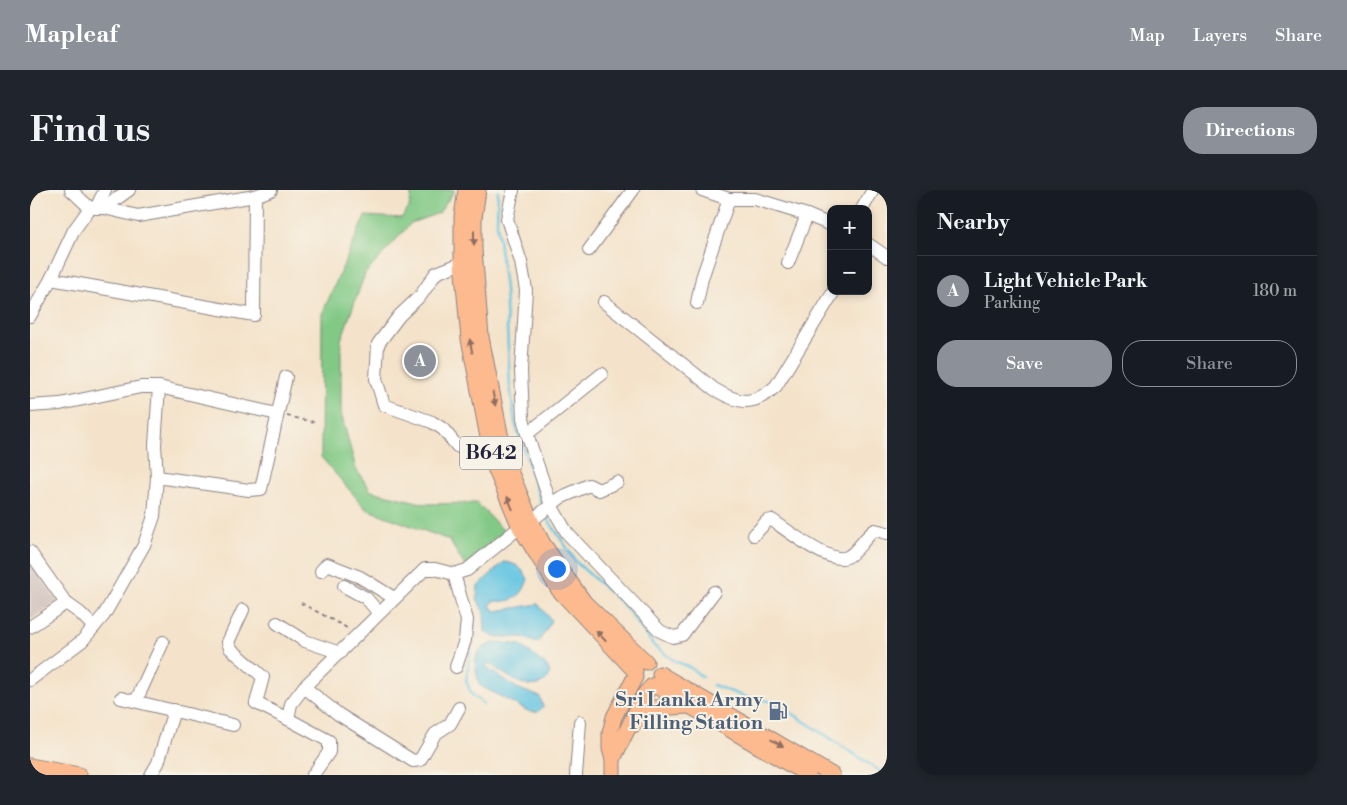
<!DOCTYPE html>
<html lang="en">
<head>
<meta charset="utf-8">
<style>
	body { margin:0; font-family:"Libre Bodoni",serif; background:#20242c; color:#f1f3f6 }
	.controls { position:absolute; right:15px; top:15px; display:grid; overflow:hidden; border-radius:10px; box-shadow:0 2px 8px #0003 }
	.controls button { width:45px; height:45px; display:grid; place-items:center; padding:0; border:0; border-bottom:1px solid #363941; background:#171b24; color:#f1f3f6; font:25px sans-serif }
	.you { position:absolute; left:526px; top:378px; width:18px; height:18px; margin:-12px; border:4px solid #fff; border-radius:50%; background:#1a73e8; box-shadow:0 0 0 8px #1a73e833 }
	.badge { display:grid; place-items:center; width:32px; height:32px; border-radius:50%; background:#8c9099; color:#fff; font-size:16px; font-weight:700 }
	.pin { position:absolute; translate:-50% -50%; border:2px solid #fff; box-shadow:0 1px 5px #0006 }
	.list { margin:0; padding:0; list-style:none }
	h2 { display:flex; justify-content:space-between; align-items:center; height:65px; margin:0; padding:0 20px; font-size:21px }
	h2 small { font-size:16px; font-weight:400; color:#9ea1a6 }
	.list li { display:grid; grid-template-columns:32px 1fr auto; gap:15px; align-items:center; box-sizing:border-box; height:70px; padding:0 20px; border-top:1px solid #363941 }
	.list b { display:block; font-size:19px; white-space:nowrap }
	.list p { margin:0; font-size:16px; white-space:nowrap; color:#9ea1a6 }
	.list em { font-size:16px; font-style:normal; color:#9ea1a6 }
	.actions { display:flex; gap:10px; padding:15px 20px }
	.actions a { flex:1; padding:11px 0; border:1px solid #8c9099; border-radius:20px; text-align:center; font-size:18px; color:#8c9099 }
	.actions .main { background:#8c9099; color:#fff }
	.map { position:relative; flex:none; width:857px; height:585px; overflow:hidden; border-radius:20px }
	header { display:flex; align-items:center; gap:30px; box-sizing:border-box; height:70px; padding:0 25px; background:#8c9099; color:#fff }
	header strong { font-size:24px }
	nav { display:flex; gap:28px; margin-inline-start:auto; font-size:18px }
	.intro { display:flex; align-items:center; justify-content:space-between; box-sizing:border-box; height:120px; padding:0 30px }
	h1 { margin:0; font-size:35px }
	.button { padding:12px 22px; border-radius:20px; background:#8c9099; color:#fff; font-size:18px; font-weight:700 }
	main { display:flex; gap:30px; padding:0 30px }
	aside { flex:1; background:#171b24; border-radius:20px; box-shadow:0 2px 8px #0003 }
	.map>svg:first-child { display:block }
</style>
</head>
<body>
<header>
<strong>Mapleaf</strong>
<nav><a>Map</a><a>Layers</a><a>Share</a></nav>
</header>
<div class="intro"><h1>Find us</h1><a class="button">Directions</a></div>
<main>
<div class="map">
<svg width="857" height="585" viewBox="0 0 857 585">
	<rect width="100%" height="100%" fill="#f7f3e8"/>
	<filter id="ink" filterUnits="userSpaceOnUse"><feTurbulence type="fractalNoise" baseFrequency=".02" numOctaves="2"/><feDisplacementMap in="SourceGraphic" scale="10" xChannelSelector="R" yChannelSelector="G"/><feConvolveMatrix kernelMatrix="1 2 1 2 8 2 1 2 1" color-interpolation-filters="sRGB"/></filter>
	<filter id="wash" filterUnits="userSpaceOnUse"><feTurbulence type="fractalNoise" baseFrequency=".0096" numOctaves="4" result="noise"/><feDisplacementMap in="SourceGraphic" scale="20" xChannelSelector="R" yChannelSelector="G"/><feGaussianBlur stdDeviation="1.12" result="paint"/><feColorMatrix in="noise" values="0 0 0 0 0 0 0 0 0 0 0 0 0 0 0 0 0 1.4 0 .05"/><feComposite in="paint" operator="in"/></filter>
	<g filter="url(#wash)">
		<rect width="100%" height="100%" fill="#f4e3ca"/>
		<!-- industrial -->
		<path fill="#cfc0bb" d="M0,371l28,41 -28,18z"/>
		<!-- green -->
		<path fill="#81c985" stroke="#527660" d="M382,0h43l-16,23 -28,10 -46,51 -24,66v73l15,56 15,22 55,13 51,-1 27,28 -39,35 -16,-26 -83,-31 -45,-52 1,-143 43,-98 36,2 8,-10z"/>
		<!-- water -->
		<g fill="#63c5e2" stroke="#42748e">
			<path d="M474,372c12,1 18,6 24,17 -6,19 -16,24 -35,22l-3,6 6,4 42,-7 13,16 -5,11 -9,12 -15,-6h-28l-9,-5 -1,-19 -7,-15 1,-12z"/>
			<path d="M469,452l21,3 28,22 2,7c-14,27 -44,0 -62,-11l-2,4 31,21 23,9 3,10 -5,5h-8l-51,-27c-5,-25 -9,-37 20,-43z"/>
		</g>
		<g fill="none" stroke-linecap="round" stroke-linejoin="round">
			<!-- stream -->
			<g stroke="#63c5e2" stroke-width="2.5">
				<path d="M468,1l-1,32 8,66 5,97 5,37 27,83"/>
				<path d="M517,328l30,45 48,43 29,40 21,15 16,7 11,9"/>
				<path d="M433,387l3,18"/>
				<path d="M442,435l1,6 -7,50 6,14 12,9"/>
				<path d="M683,495l32,12 30,5 111,73"/>
			</g>
		</g>
	</g>
	<g filter="url(#ink)">
		<g fill="none" stroke-linecap="round" stroke-linejoin="round">
			<!-- minor casing -->
			<g stroke="#8b8282" stroke-width="14">
				<g id="minor">
					<path d="M41,0l19,18"/>
					<path d="M483,0l-6,29 14,43 5,28 -5,80 2,48 4,16 24,71 16,28 93,98 13,6 9,-2 32,-43"/>
					<path d="M672,0l27,9h26l52,16 24,10"/>
					<path d="M66,18l9,-18"/>
					<path d="M74,18l25,-18"/>
					<path d="M832,19l11,-19"/>
					<path d="M838,54l19,13"/>
					<path d="M559,60l44,-60"/>
					<path d="M432,73l-26,10 -15,22 -22,21 -21,28 -2,35 8,26 48,17 11,7 14,17 36,17"/>
					<path d="M758,73l19,-48"/>
					<path d="M21,89l203,36 1,-119"/>
					<path d="M574,112l110,87c25,15 39,18 62,-3l58,-95"/>
					<path d="M667,113l5,-25 27,-79"/>
					<path d="M0,126l21,-37 23,-49 16,-22h14l34,8 117,-20 16,-6"/>
					<path d="M0,216l30,-2 81,-17h18l118,27"/>
					<path d="M497,244l75,-60"/>
					<path d="M127,287l92,13 12,-1 25,-112"/>
					<path d="M724,345l13,-14 5,-1c15,10 58,45 75,37 10,-4 17,-20 28,-27l12,3"/>
					<path d="M0,362l36,51 14,10 14,14"/>
					<path d="M291,381l6,-7 33,13 34,21"/>
					<path d="M424,384l13,46 -2,20 -9,27"/>
					<path d="M314,396l22,12 13,15"/>
					<path d="M213,420l-15,32 2,6 33,29 -7,26 32,16"/>
					<path d="M247,433l28,18 35,12"/>
					<path d="M0,437l36,-24"/>
					<path d="M0,490l52,-39 22,-26 40,-70 10,-29 3,-39 -2,-32 4,-58"/>
					<path d="M274,497l34,27 75,47 7,-1 15,-26 15,-10 9,-16"/>
					<path d="M91,508l112,27"/>
					<path d="M106,511l27,-59"/>
					<path d="M121,585l7,-12 16,-53"/>
					<path d="M283,585l16,-23v-11l-41,-22 3,-15 13,-17 121,-118h10l19,5 13,-4 53,-43 11,-6 29,-23 29,-13 10,5 18,-8"/>
					<path d="M546,585l4,-53"/>
				</g>
			</g>
			<!-- major casing -->
			<g stroke="#8b8282" stroke-width="17">
				<g id="major">
					<path d="M436,0l-4,26v47l7,76 24,124 27,64 39,63 76,81"/>
					<path d="M448,0l-4,28v31l7,88 24,122 26,62 12,23 41,58 62,60"/>
					<path d="M630,484l172,101"/>
					<path d="M624,495l154,90"/>
					<path d="M603,535l18,-17 38,-2"/>
					<path d="M583,569l31,-64 7,-8"/>
					<path d="M0,576l49,9"/>
					<path d="M583,585v-16l-3,-10v-16l4,-16 21,-40"/>
				</g>
			</g>
			<!-- path -->
			<g stroke="#8b8282" stroke-width="2" stroke-dasharray="4 4" stroke-linecap="butt">
				<path d="M257,226l27,6"/>
				<path d="M271,413l48,26"/>
			</g>
			<!-- minor -->
			<use href="#minor" stroke="#fff" stroke-width="12"/>
			<!-- major -->
			<use href="#major" stroke="#fcba8e" stroke-width="15"/>
		</g>
		<!-- one-way arrows -->
		<defs><path id="oneway-solid" d="M-6-.8H1V-3.2L6.5 0L1 3.2V.8H-6Z" transform="scale(1.25)"/></defs>
		<g fill="#8f6e64">
			<use href="#oneway-solid" transform="translate(444 48) rotate(90)"/>
			<use href="#oneway-solid" transform="translate(441 156) rotate(-101)"/>
			<use href="#oneway-solid" transform="translate(464 209) rotate(79)"/>
			<use href="#oneway-solid" transform="translate(480 313) rotate(-113)"/>
			<use href="#oneway-solid" transform="translate(571 446) rotate(-133)"/>
			<use href="#oneway-solid" transform="translate(747 553) rotate(30)"/>
		</g>
	</g>
	<!-- icons -->
	<defs>
		<g id="fuel-bare" transform="scale(1.5)"><path d="M-5.5-6h7V0h2V4h1.3V-2.5L3-4.5l.8-.8L6-3V5H2.5V1h-1V6h-7ZM-4.2-4.7v3.2H.2V-4.7Z" fill="#5c6f8a" stroke="#f7f3e8" stroke-width="2.5" paint-order="stroke"/></g>
	</defs>
	<g fill-rule="evenodd">
		<use href="#fuel-bare" x="748" y="521"/>
	</g>
	<g text-anchor="middle" dominant-baseline="central" stroke-width="4" stroke-linejoin="round" paint-order="stroke">
		<!-- shield labels -->
		<rect fill="#f7f3e8" stroke="#62616f" stroke-width="1" x="430" y="246.5" width="62" height="33" rx="4"/>
		<g font-size="19" font-weight="bold" fill="#22223b">
			<text x="461" y="263">B642</text>
		</g>
		<!-- service labels -->
		<g font-size="20" font-weight="bold" fill="#4e5e75" stroke="#f7f3e8" text-anchor="end">
			<text x="733" y="510">Sri Lanka Army<tspan x="733" dy="23">Filling Station</tspan></text>
		</g>
	</g>
</svg>
<div class="controls">
<button>+</button>
<button>−</button>
</div>
<div class="you"></div>
<div class="pin badge" style="left:390px;top:171px">A</div>
</div>
<aside>
<h2>Nearby<small></small></h2>
<ul class="list">
<li><span class="badge">A</span><div><b>Light Vehicle Park</b><p>Parking</p></div><em>180 m</em></li>
</ul>
<div class="actions"><a class="main">Save</a><a>Share</a></div>
</aside>
</main>
</body>
</html>
